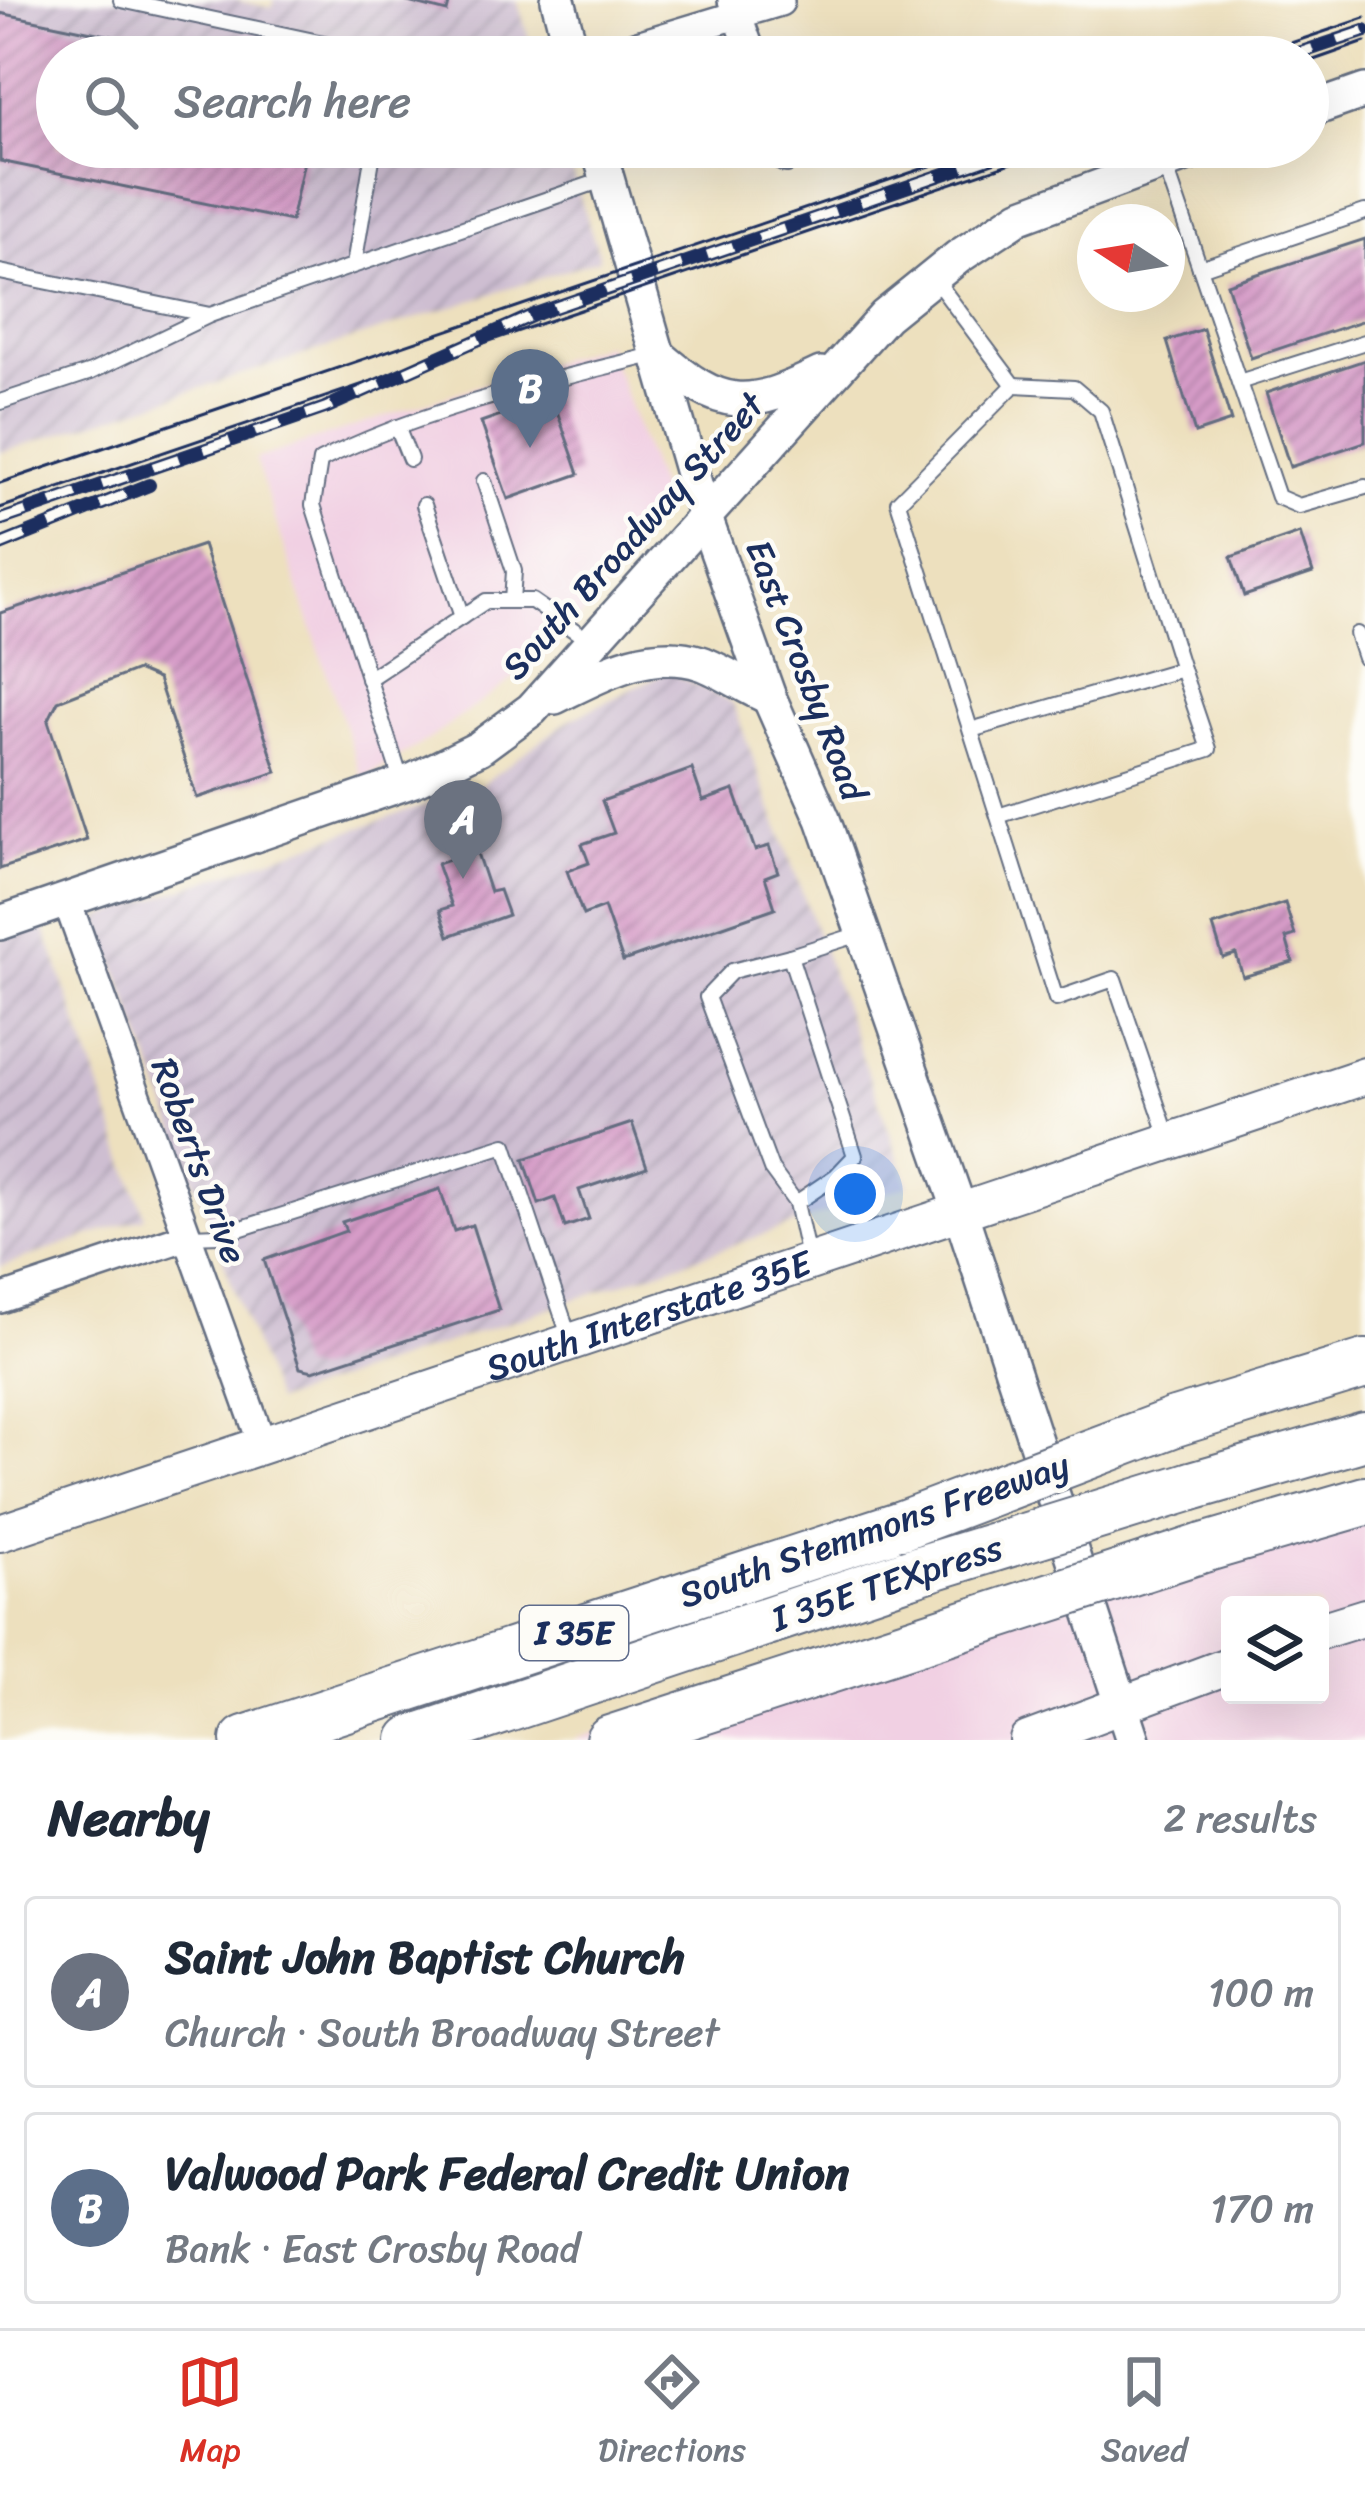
<!DOCTYPE html>
<html lang="en">
<head>
<meta charset="utf-8">
<style>
	body { margin:0; font-family:Sriracha,sans-serif; background:#f2f2f3; color:#1f2937 }
	.controls { position:absolute; right:36px; bottom:36px; display:grid; overflow:hidden; border-radius:12px; box-shadow:0 12px 48px #0002 }
	.controls button { width:108px; height:108px; display:grid; place-items:center; padding:0; border:0; border-bottom:3px solid #e0e1e3; background:#fff; color:#1f2937; font:60px sans-serif }
	.compass { position:absolute; left:1077px; top:204px; width:108px; height:108px; border-radius:50%; background:#fff; box-shadow:0 12px 48px #0002; rotate:282deg }
	.you { position:absolute; left:855px; top:1194px; width:42px; height:42px; margin:-30px; border:9px solid #fff; border-radius:50%; background:#1a73e8; box-shadow:0 0 0 18px #1a73e833 }
	.badge { display:grid; place-items:center; width:78px; height:78px; border-radius:50%; background:#d93025; color:#fff; font-size:39px; font-weight:700 }
	.pin { position:absolute; translate:-50% -99px; filter:drop-shadow(0 3px 6px #0008) }
	.pin::after { content:''; position:absolute; top:63px; width:42px; height:36px; background:inherit; clip-path:polygon(0 0,100% 0,50% 100%) }
	.list { margin:0; padding:0; list-style:none }
	h2 { display:flex; justify-content:space-between; align-items:center; height:156px; margin:0; padding:0 48px; font-size:51px }
	h2 small { font-size:39px; font-weight:400; color:#747a83 }
	.list li { display:grid; grid-template-columns:78px 1fr auto; gap:36px; align-items:center; box-sizing:border-box; height:192px; margin:0 24px 24px; padding:0 24px; border:3px solid #e0e1e3; border-radius:12px }
	.list b { display:block; font-size:45px; white-space:nowrap }
	.list p { margin:0; font-size:39px; white-space:nowrap; color:#747a83 }
	.list em { font-size:39px; font-style:normal; color:#747a83 }
	.icon { flex:none; width:66px; height:66px; fill:none; stroke:currentColor; stroke-width:2; stroke-linecap:round; stroke-linejoin:round }
	.map { position:relative; flex:none; width:1365px; height:1740px; overflow:hidden }
	.search { position:absolute; background:#fff; box-shadow:0 12px 48px #0002; left:36px; right:36px; top:36px; height:132px; display:flex; align-items:center; gap:30px; box-sizing:border-box; padding:0 42px; border-radius:66px; color:#747a83; font-size:45px }
	.sheet { height:588px; background:#fff }
	nav { display:flex; justify-content:space-around; align-items:center; box-sizing:border-box; height:168px; border-top:3px solid #e0e1e3; background:#fff; font-size:33px; color:#747a83 }
	nav a { display:grid; justify-items:center; gap:6px }
	nav .on { color:#d93025 }
	.map>svg:first-child { display:block }
</style>
</head>
<body>
<div class="map">
<svg width="1365" height="1740" viewBox="0 0 1365 1740">
	<defs>
		<pattern id="industrial-furrows" width="10" height="10" patternUnits="userSpaceOnUse" patternTransform="scale(3)"><rect width="10" height="10" fill="#cebed1"/><path d="M-1 1l2-2M0 10L10 0M9 11l2-2" fill="none" stroke="#a69bad"/></pattern>
		<pattern id="building-hatch" width="6" height="6" patternUnits="userSpaceOnUse" patternTransform="scale(3)"><rect width="6" height="6" fill="#d69bc7"/><path d="M-1 1l2-2M0 6l6-6M5 7l2-2" fill="none" stroke="#ad7fa5"/></pattern>
	</defs>
	<rect width="100%" height="100%" fill="#fdfcf7"/>
	<filter id="ink" filterUnits="userSpaceOnUse"><feTurbulence type="fractalNoise" baseFrequency=".00833" numOctaves="2"/><feDisplacementMap in="SourceGraphic" scale="24" xChannelSelector="R" yChannelSelector="G"/><feConvolveMatrix kernelMatrix="1 2 1 2 8 2 1 2 1" color-interpolation-filters="sRGB"/></filter>
	<filter id="wash" filterUnits="userSpaceOnUse"><feTurbulence type="fractalNoise" baseFrequency=".004" numOctaves="4" result="noise"/><feDisplacementMap in="SourceGraphic" scale="48" xChannelSelector="R" yChannelSelector="G"/><feGaussianBlur stdDeviation="2.7" result="paint"/><feColorMatrix in="noise" values="0 0 0 0 0 0 0 0 0 0 0 0 0 0 0 0 0 1.4 0 .05"/><feComposite in="paint" operator="in"/></filter>
	<g filter="url(#wash)">
		<rect width="100%" height="100%" fill="#ede0be"/>
		<!-- built -->
		<g fill="#f1d0e3" fill-rule="evenodd">
			<path d="M607,344l58,161 -70,97 -48,52 -116,84 -69,41 -107,-320z"/>
			<path d="M1365,1482v258h-792zM1230,1605h90v90h-90z"/>
		</g>
		<!-- industrial -->
		<g fill="url(#industrial-furrows)">
			<path d="M0,0h234l38,8 2,-8h243l18,57h-478v90h507l36,112 -600,194z"/>
			<path d="M668,671l65,32 176,482 -634,217 -177,-484 380,-131 91,-67z"/>
			<path d="M43,924l102,293 -145,50v-328z"/>
		</g>
		<g id="blocks">
			<!-- building -->
			<g fill="url(#building-hatch)">
				<path d="M400,0h50l-3,12z"/>
				<path d="M0,13l203,42 -146,2v90h250l-16,74 -291,-60z"/>
				<path d="M1365,239v81l-114,38 -24,-74z"/>
				<path d="M1203,329l28,92 -36,12 -28,-92z"/>
				<path d="M1365,360v82l-75,25 -24,-74z"/>
				<path d="M552,397l27,77 -71,25 -27,-77z"/>
				<path d="M1300,533l13,40 -69,23 -13,-39z"/>
				<path d="M203,545l74,227 -80,26 -39,-119 -21,-9 -79,31 -10,20 39,119 -87,29v-256z"/>
				<path d="M692,769l11,32 31,-11 21,60 14,-4 9,26 -13,5 10,31 -152,53 -19,-54 -21,8 -16,-44 22,-8 -7,-19 32,-11 -12,-32z"/>
				<path d="M476,850l14,42 9,-2 9,25 -59,21 -9,-26 12,-4 -15,-42z"/>
				<path d="M1285,903l10,32 -9,3 7,24 -50,15 -7,-23 -13,4 -10,-32z"/>
				<path d="M632,1123l15,44 -68,23 10,29 -24,8 -10,-29 -16,6 -15,-45z"/>
				<path d="M440,1189l14,42 18,-6 27,85 -186,61 -13,-3 -36,-108 82,-29 -4,-9z"/>
			</g>
		</g>
	</g>
	<g filter="url(#ink)">
		<use href="#blocks" fill-opacity="0" stroke="#646d80" stroke-width="3"/>
		<g fill="none" stroke-linecap="round" stroke-linejoin="round">
			<!-- service casing -->
			<g stroke="#646d80" stroke-width="18">
				<g id="service">
					<path d="M121,0l268,57"/>
					<path d="M1164,162l114,335 21,9 66,-19"/>
					<path d="M354,265l20,-118"/>
					<path d="M1200,268l165,-56"/>
					<path d="M0,272l210,43 396,-136"/>
					<path d="M934,278l80,107 -116,117 158,497 58,-20 55,161"/>
					<path d="M1239,382l126,-40"/>
					<path d="M1014,385l60,3 27,23 81,258"/>
					<path d="M0,402l91,-30 119,-57"/>
					<path d="M397,427l13,32"/>
					<path d="M484,481l30,90 -2,30"/>
					<path d="M424,505l38,112"/>
					<path d="M1357,634l8,24"/>
					<path d="M368,679l118,-78h46l59,41"/>
					<path d="M971,730l211,-61 27,80 -211,67"/>
					<path d="M402,783l-89,-278 7,-44c105,-53 223,-78 337,-107"/>
					<path d="M790,956l73,-23"/>
					<path d="M796,1203l40,-27 19,-20 -65,-200 -58,15 -25,26 64,172 25,34 12,54"/>
					<path d="M188,1236l32,-1 285,-90 65,194"/>
				</g>
			</g>
			<!-- minor casing -->
			<g stroke="#646d80" stroke-width="32">
				<g id="minor">
					<path d="M732,0l21,57"/>
					<path d="M598,57l182,-55"/>
					<path d="M783,147l3,11"/>
					<path d="M67,901l196,545"/>
					<path d="M0,1299l188,-63"/>
				</g>
			</g>
			<!-- tertiary casing -->
			<g stroke="#646d80" stroke-width="38">
				<g id="tertiary">
					<path d="M558,0l15,57"/>
					<path d="M1308,111l57,-20"/>
					<path d="M598,147l106,368 65,182 54,122 40,114 98,281 172,526"/>
					<path d="M657,354c65,57 89,56 164,20"/>
					<path d="M555,697c45,-22 94,-51 146,-34 23,8 45,25 68,34"/>
					<path d="M0,923l414,-143 65,-32 53,-39 353,-393 73,-59 62,-41 187,-69"/>
				</g>
			</g>
			<!-- secondary casing -->
			<g stroke="#646d80" stroke-width="40">
				<g id="secondary">
					<path id="s1" d="M0,1533l1365,-457"/>
					<path d="M1320,1631l45,-14"/>
					<path d="M1028,1740l202,-75"/>
				</g>
			</g>
			<!-- motorway casing -->
			<g stroke="#646d80" stroke-width="52">
				<g id="motorway">
					<path d="M1175,1422l190,-58"/>
					<path d="M1192,1486l173,-50"/>
					<path d="M1200,1549l165,-48"/>
					<path d="M245,1740l657,-215"/>
					<path d="M412,1740l495,-166"/>
					<path d="M610,1740l312,-101"/>
				</g>
			</g>
			<!-- service -->
			<use href="#service" stroke="#fff" stroke-width="14"/>
			<!-- minor -->
			<use href="#minor" stroke="#fff" stroke-width="27"/>
			<!-- tertiary -->
			<use href="#tertiary" stroke="#fff" stroke-width="33"/>
			<!-- secondary -->
			<use href="#secondary" stroke="#fff" stroke-width="36"/>
			<!-- motorway -->
			<use href="#motorway" stroke="#fff" stroke-width="48"/>
			<!-- tram -->
			<g stroke="#1b2f5e" stroke-width="3">
				<path d="M1249,57l116,-39"/>
				<path d="M1308,62l57,-20"/>
				<path d="M0,483l986,-336"/>
				<path d="M0,508l1058,-361"/>
			</g>
			<!-- rail casing -->
			<g stroke="#1b2f5e" stroke-width="14">
				<g id="rail">
					<path d="M1287,57l78,-26"/>
					<path d="M0,520l325,-112 213,-95 485,-166"/>
					<path d="M0,545l149,-60"/>
				</g>
			</g>
			<!-- rail -->
			<use href="#rail" stroke="#fdfcf7" stroke-width="9" stroke-dasharray="27" stroke-linecap="butt"/>
			<!-- motorway-bridge casing -->
			<g stroke="#646d80" stroke-width="52" stroke-linecap="butt">
				<g id="motorway-bridge">
					<path d="M902,1525l273,-103"/>
					<path d="M907,1574l285,-88"/>
					<path d="M922,1639l278,-90"/>
				</g>
			</g>
			<!-- motorway-bridge -->
			<use href="#motorway-bridge" stroke="#fff" stroke-width="48"/>
		</g>
	</g>
	<g text-anchor="middle" dominant-baseline="central" stroke-width="9" stroke-linejoin="round" paint-order="stroke">
		<!-- shield labels -->
		<rect fill="#fdfcf7" stroke="#5f6c8c" stroke-width="3" x="520" y="1606" width="108" height="54" rx="9"/>
		<g font-size="33" font-weight="bold" fill="#1b2f5e">
			<text x="574" y="1633">I 35E</text>
		</g>
		<!-- street labels -->
		<g font-size="36" fill="#1b2f5e" stroke="#fdfcf7">
			<text transform="translate(633 536) rotate(-48)">South Broadway Street</text>
			<text transform="translate(806 670) rotate(69)">East Crosby Road</text>
			<text transform="translate(199 1161) rotate(70)">Roberts Drive</text>
			<text stroke="none"><textPath href="#s1" startOffset="684">South Interstate 35E</textPath></text>
			<text transform="translate(874 1530) rotate(-19)">South Stemmons Freeway</text>
			<text transform="translate(887 1583) rotate(-18)">I 35E TEXpress</text>
		</g>
	</g>
</svg>
<div class="controls">
<button><svg class="icon" aria-label="layers" viewBox="0 0 24 24"><path d="M12 4l9 5-9 5-9-5zM3 14l9 5 9-5"/></svg></button>
</div>
<svg class="compass" viewBox="-18 -18 36 36"><path d="M0-13l5 13h-10z" fill="#e53935"/><path d="M0 13l5-13h-10z" fill="#747a83"/></svg>
<div class="you"></div>
<div class="pin badge" style="left:463px;top:879px;background:#6b7280">A</div>
<div class="pin badge" style="left:530px;top:448px;background:#5c6f8a">B</div>
<div class="search"><svg class="icon" aria-label="search" viewBox="0 0 24 24"><circle cx="10" cy="10" r="6"/><path d="M15 15l6 6"/></svg>Search here</div>
</div>
<section class="sheet">
<h2>Nearby<small>2 results</small></h2>
<ul class="list">
<li><span class="badge" style="background:#6b7280">A</span><div><b>Saint John Baptist Church</b><p>Church · South Broadway Street</p></div><em>100 m</em></li>
<li><span class="badge" style="background:#5c6f8a">B</span><div><b>Valwood Park Federal Credit Union</b><p>Bank · East Crosby Road</p></div><em>170 m</em></li>
</ul>
</section>
<nav>
<a class="on"><svg class="icon" aria-label="map" viewBox="0 0 24 24"><path d="M3 6l6-2 6 2 6-2v14l-6 2-6-2-6 2zM9 4v14M15 6v14"/></svg>Map</a>
<a><svg class="icon" aria-label="directions" viewBox="0 0 24 24"><path d="M12 3l9 9-9 9-9-9zM9 14v-3h6M13 9l2 2-2 2"/></svg>Directions</a>
<a><svg class="icon" aria-label="saved" viewBox="0 0 24 24"><path d="M7 4h10v16l-5-4-5 4z"/></svg>Saved</a>
</nav>
</body>
</html>
